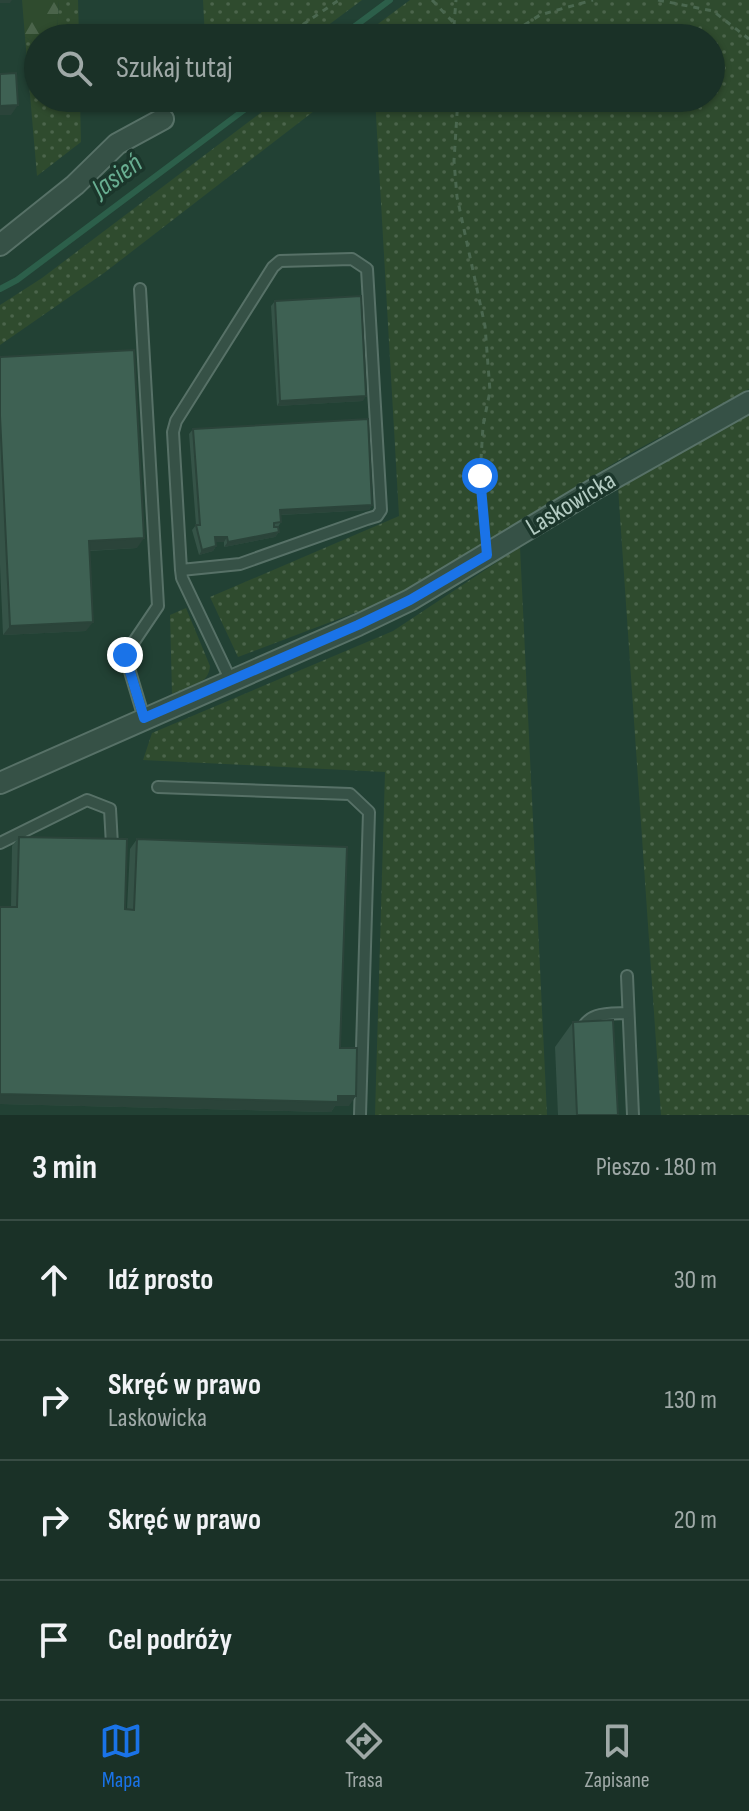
<!DOCTYPE html>
<html lang="pl">
<head>
<meta charset="utf-8">
<style>
	body { margin:0; font-family:"Sofia Sans Condensed",sans-serif; background:#23392f; color:#f1f3f6 }
	.stop { position:absolute; width:24px; height:24px; margin:-18px; border:6px solid #1a73e8; border-radius:50%; background:#fff }
	.stop.end { background:#1a73e8; border-color:#fff; box-shadow:0 2px 8px #0008 }
	.list { margin:0; padding:0; list-style:none }
	h2 { display:flex; justify-content:space-between; align-items:center; height:104px; margin:0; padding:0 32px; font-size:34px }
	h2 small { font-size:26px; font-weight:400; color:#9fa9a7 }
	.list li { display:grid; grid-template-columns:52px 1fr auto; gap:24px; align-items:center; box-sizing:border-box; height:120px; padding:0 32px; border-top:2px solid #384c44 }
	.list b { display:block; font-size:30px; white-space:nowrap }
	.list p { margin:0; font-size:26px; white-space:nowrap; color:#9fa9a7 }
	.list em { font-size:26px; font-style:normal; color:#9fa9a7 }
	.icon { flex:none; width:44px; height:44px; fill:none; stroke:currentColor; stroke-width:2; stroke-linecap:round; stroke-linejoin:round }
	.map { position:relative; flex:none; width:749px; height:1115px; overflow:hidden }
	.search { position:absolute; background:#1a3127; box-shadow:0 2px 6px #0004; left:24px; right:24px; top:24px; height:88px; display:flex; align-items:center; gap:20px; box-sizing:border-box; padding:0 28px; border-radius:44px; color:#9fa9a7; font-size:30px }
	.sheet { height:584px; background:#1a3127 }
	nav { display:flex; justify-content:space-around; align-items:center; box-sizing:border-box; height:112px; border-top:2px solid #384c44; background:#1a3127; font-size:22px; color:#9fa9a7 }
	nav a { display:grid; justify-items:center; gap:4px }
	nav .on { color:#1a73e8 }
	.map>svg:first-child { display:block }
</style>
</head>
<body>
<div class="map">
<svg width="749" height="1115" viewBox="0 0 749 1115">
	<defs>
		<pattern id="grass-dots" width="8" height="8" patternUnits="userSpaceOnUse" patternTransform="scale(2)"><rect width="8" height="8" fill="#2f4b2e"/><path d="M2 2h.1M6 6h.1" fill="none" stroke="#4b644b" stroke-width="1.8" stroke-linecap="round"/></pattern>
		<pattern id="forest-firs" width="22" height="20" patternUnits="userSpaceOnUse" patternTransform="scale(2)"><rect width="22" height="20" fill="#2f4b2e"/><path d="M5 1l3.5 6h-7zM16 11l3.5 6h-7z" fill="#4b644b"/></pattern>
	</defs>
	<rect width="100%" height="100%" fill="#224134"/>
	<!-- grass -->
	<g fill="url(#grass-dots)">
		<path d="M59,0h19l1,38h-26l4,-5z"/>
		<path d="M203,0h159l-51,38h-106z"/>
		<path d="M410,0h339v389l-120,65 -235,144 -156,59 -28,-60 189,-81 -24,-418h336v-60h-352z"/>
		<path d="M25,37l13,9v52h42l1,44 -44,34z"/>
		<path d="M280,98h51l-227,175 -104,72v-40l42,-27z"/>
		<path d="M749,414v701h-88l-43,-628z"/>
		<path d="M520,547l27,568h-172l10,-343 -242,-12 9,-27 241,-102z"/>
		<path d="M186,608l24,58c-1,19 -22,21 -38,28l-2,-79z"/>
	</g>
	<!-- forest -->
	<path fill="url(#forest-firs)" d="M22,0h37l-2,33 -4,5h-15v8l-13,-9z"/>
	<g fill="none" stroke-linecap="round" stroke-linejoin="round">
		<!-- stream -->
		<g stroke="#2c5f4a" stroke-width="6">
			<path d="M339,38l51,-38"/>
			<path d="M0,289l17,-9 243,-182"/>
		</g>
		<!-- service casing -->
		<g stroke="#577167" stroke-width="14">
			<g id="service">
				<path d="M140,289l18,317 -33,49 19,63"/>
				<path d="M181,570l59,-6 127,-45 10,-3 4,-6 -14,-241 -15,-10 -72,2 -7,6 -97,154 -3,11 8,138 1,8 49,103"/>
				<path d="M158,787l192,7 19,18 -9,303"/>
				<path d="M0,843l87,-43 23,9 2,36"/>
				<path d="M627,976l6,139"/>
				<path d="M581,1032c7,-21 28,-18 47,-19"/>
			</g>
		</g>
		<!-- minor casing -->
		<g stroke="#577167" stroke-width="24">
			<g id="minor">
				<path d="M0,245l75,-60 42,-41 46,-25"/>
				<path d="M0,783l358,-158 52,-25 188,-113 151,-85"/>
			</g>
		</g>
		<!-- path -->
		<g stroke="#4b6850" stroke-width="3" stroke-dasharray="6 6" stroke-linecap="butt">
			<path d="M432,0l22,23"/>
			<path d="M658,0l55,11 36,28"/>
			<path d="M283,38l56,-38"/>
			<path d="M453,38l3,-38"/>
			<path d="M504,38l36,-23 53,-15"/>
			<path d="M458,98l-4,63 3,36 28,129 5,65 -7,35 -3,50 5,58"/>
			<path d="M177,109l17,-11"/>
		</g>
		<!-- service -->
		<use href="#service" stroke="#365146" stroke-width="10"/>
		<!-- minor -->
		<use href="#minor" stroke="#365146" stroke-width="20"/>
	</g>
	<!-- wall -->
	<g fill="#355347">
		<path d="M275,301l88,100 -86,5 -6,-100z"/>
		<path d="M0,357l137,191 -47,3 -4,80 -83,4 -3,-70z"/>
		<path d="M193,429l179,76 -3,5 -88,5v7l-3,5 1,5 -4,5 -51,10v-5h-8v4l-3,5 -14,4 -7,-25 4,-5 -7,-91z"/>
		<path d="M19,837l106,72h2l3,-60 7,-10 203,209 9,58h-14l-4,6 -331,-8v-197h11l1,-61z"/>
		<path d="M573,1022l45,93h-60l-3,-68z"/>
	</g>
	<!-- shaded-wall -->
	<g fill="#2b443a">
		<path d="M0,0h12l-2,3h-10z"/>
		<path d="M18,105l-7,10h-11v-9z"/>
		<path d="M366,396l-3,5 -86,5 3,-5z"/>
		<path d="M372,505l-3,5 -92,5 3,-5z"/>
		<path d="M279,532l-4,5 -51,10 4,-5z"/>
		<path d="M215,537h12l-3,5h-12z"/>
		<path d="M144,538l-7,10 -55,3 7,-10z"/>
		<path d="M216,546l-3,5 -14,4 3,-5z"/>
		<path d="M93,622l-7,9 -83,4 7,-9z"/>
		<path d="M0,1094l338,2h18l-7,10h-14l-4,6 -331,-8z"/>
	</g>
	<!-- building -->
	<g fill="#3e6153" stroke="#2b443a" stroke-width="2">
		<path d="M16,73l2,32 -18,1v-32z"/>
		<path d="M361,296l5,100 -86,5 -5,-100z"/>
		<path d="M134,350l10,188 -55,3 4,81 -83,4 -10,-210v-59z"/>
		<path d="M368,419l4,86 -92,5 1,12 -7,1v4h4l1,5 -51,10 -1,-5h-12l1,9 -14,4 -6,-25h4l-7,-96z"/>
		<path d="M19,837l108,2 -2,70 9,1 3,-71 210,8 -7,201h17l-1,48h-18v6l-338,-8v-187h17z"/>
		<path d="M613,1020l5,95h-41l-4,-93z"/>
	</g>
	<g fill="none" stroke-linecap="round" stroke-linejoin="round">
		<!-- route -->
		<path stroke="#1a73e8" stroke-width="10" d="M125,655l19,63 214,-93 52,-25 77,-45 -7,-79"/>
	</g>
	<g text-anchor="middle" dominant-baseline="central" stroke-width="7" stroke-linejoin="round" paint-order="stroke">
		<!-- street labels -->
		<g font-size="26" fill="#b3cbc2" stroke="#1b362b">
			<text transform="translate(571 504) rotate(-31)">Laskowicka</text>
		</g>
		<!-- water labels -->
		<g font-size="28" font-style="italic" fill="#68ae91" stroke="#1b362b">
			<text transform="translate(117 176) rotate(-36)">Jasień</text>
		</g>
	</g>
</svg>
<div class="stop" style="left:480px;top:476px"></div>
<div class="stop end" style="left:125px;top:655px"></div>
<div class="search"><svg class="icon" aria-label="search" viewBox="0 0 24 24"><circle cx="10" cy="10" r="6"/><path d="M15 15l6 6"/></svg>Szukaj tutaj</div>
</div>
<section class="sheet">
<h2>3 min<small>Pieszo · 180 m</small></h2>
<ul class="list">
<li><svg class="icon" aria-label="ahead" viewBox="0 0 24 24"><path d="M12 20V5M6 11l6-6 6 6"/></svg><div><b>Idź prosto</b></div><em>30 m</em></li>
<li><svg class="icon" aria-label="right" viewBox="0 0 24 24"><path d="M7 20v-9h11M14 6l5 5-5 5"/></svg><div><b>Skręć w prawo</b><p>Laskowicka</p></div><em>130 m</em></li>
<li><svg class="icon" aria-label="right" viewBox="0 0 24 24"><path d="M7 20v-9h11M14 6l5 5-5 5"/></svg><div><b>Skręć w prawo</b></div><em>20 m</em></li>
<li><svg class="icon" aria-label="arrive" viewBox="0 0 24 24"><path d="M6 21V4h12l-3 4 3 4H6"/></svg><div><b>Cel podróży</b></div></li>
</ul>
</section>
<nav>
<a class="on"><svg class="icon" aria-label="map" viewBox="0 0 24 24"><path d="M3 6l6-2 6 2 6-2v14l-6 2-6-2-6 2zM9 4v14M15 6v14"/></svg>Mapa</a>
<a><svg class="icon" aria-label="directions" viewBox="0 0 24 24"><path d="M12 3l9 9-9 9-9-9zM9 14v-3h6M13 9l2 2-2 2"/></svg>Trasa</a>
<a><svg class="icon" aria-label="saved" viewBox="0 0 24 24"><path d="M7 4h10v16l-5-4-5 4z"/></svg>Zapisane</a>
</nav>
</body>
</html>
